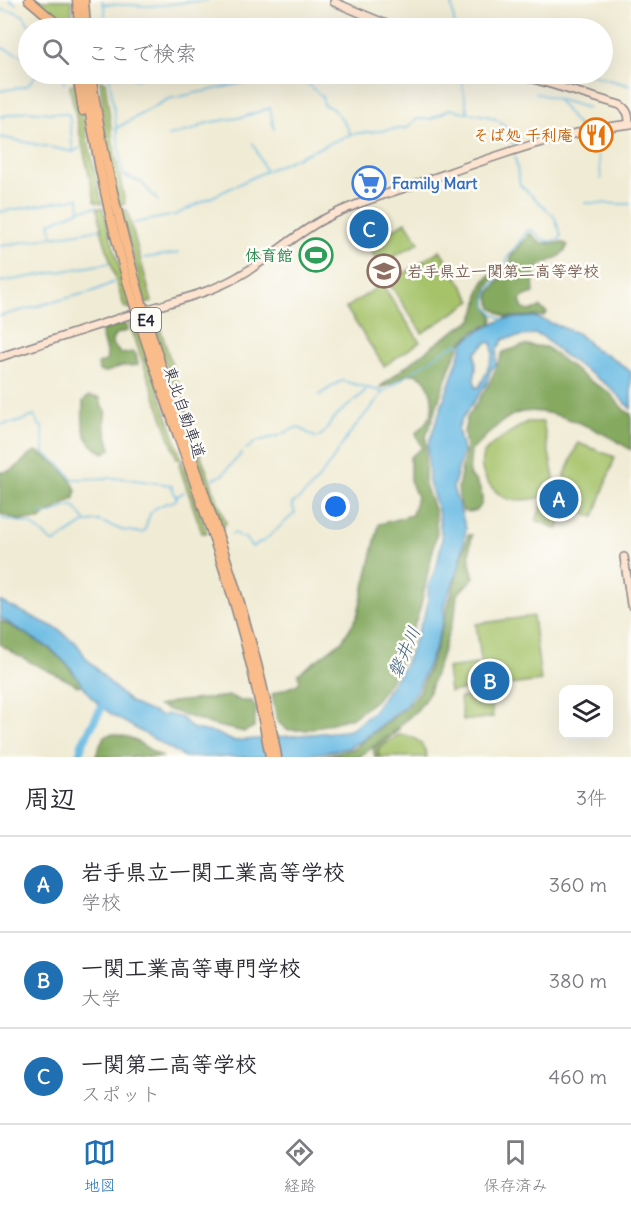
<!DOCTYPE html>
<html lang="ja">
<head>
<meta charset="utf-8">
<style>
	body { margin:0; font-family:Delius,"Klee One",sans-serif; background:#f7f7f7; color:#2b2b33 }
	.controls { position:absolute; right:18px; bottom:18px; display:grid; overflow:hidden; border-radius:12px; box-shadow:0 6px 24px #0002 }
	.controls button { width:54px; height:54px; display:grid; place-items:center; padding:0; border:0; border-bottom:2px solid #e1e1e2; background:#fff; color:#2b2b33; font:30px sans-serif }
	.you { position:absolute; left:336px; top:507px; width:21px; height:21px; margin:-15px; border:4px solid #fff; border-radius:50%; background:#1a73e8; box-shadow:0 0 0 9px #1a73e833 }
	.badge { display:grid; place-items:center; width:39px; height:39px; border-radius:50%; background:#1f6fb2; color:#fff; font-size:20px; font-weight:700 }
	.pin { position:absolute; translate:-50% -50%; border:3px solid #fff; box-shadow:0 2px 6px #0006 }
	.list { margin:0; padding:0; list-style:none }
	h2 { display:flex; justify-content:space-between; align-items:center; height:78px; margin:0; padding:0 24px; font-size:26px }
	h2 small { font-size:20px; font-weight:400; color:#7c7c81 }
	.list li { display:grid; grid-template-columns:39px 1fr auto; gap:18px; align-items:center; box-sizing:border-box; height:96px; padding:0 24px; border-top:2px solid #e1e1e2 }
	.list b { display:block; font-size:22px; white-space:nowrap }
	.list p { margin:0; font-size:20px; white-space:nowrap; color:#7c7c81 }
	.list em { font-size:20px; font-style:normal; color:#7c7c81 }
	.icon { flex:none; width:33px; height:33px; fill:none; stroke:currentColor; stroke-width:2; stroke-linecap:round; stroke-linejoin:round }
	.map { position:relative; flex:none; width:631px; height:757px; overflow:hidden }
	.search { position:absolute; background:#fff; box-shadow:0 6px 24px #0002; left:18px; right:18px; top:18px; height:66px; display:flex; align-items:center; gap:15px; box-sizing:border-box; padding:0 21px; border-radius:33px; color:#7c7c81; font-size:22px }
	.sheet { height:366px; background:#fff }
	nav { display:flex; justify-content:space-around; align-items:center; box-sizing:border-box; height:84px; border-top:2px solid #e1e1e2; background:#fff; font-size:16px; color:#7c7c81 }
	nav a { display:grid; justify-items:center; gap:3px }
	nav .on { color:#1f6fb2 }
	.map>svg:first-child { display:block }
</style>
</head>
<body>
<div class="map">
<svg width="631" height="757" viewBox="0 0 631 757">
	<rect width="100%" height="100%" fill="#fdfcf7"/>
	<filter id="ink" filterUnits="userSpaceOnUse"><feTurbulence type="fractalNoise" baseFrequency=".0167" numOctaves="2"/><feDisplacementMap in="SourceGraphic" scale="12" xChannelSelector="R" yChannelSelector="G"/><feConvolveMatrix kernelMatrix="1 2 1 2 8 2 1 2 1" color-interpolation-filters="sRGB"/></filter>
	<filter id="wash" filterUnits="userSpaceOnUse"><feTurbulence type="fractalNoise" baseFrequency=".008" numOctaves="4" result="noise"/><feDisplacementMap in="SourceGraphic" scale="24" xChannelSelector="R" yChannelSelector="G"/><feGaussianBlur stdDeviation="1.35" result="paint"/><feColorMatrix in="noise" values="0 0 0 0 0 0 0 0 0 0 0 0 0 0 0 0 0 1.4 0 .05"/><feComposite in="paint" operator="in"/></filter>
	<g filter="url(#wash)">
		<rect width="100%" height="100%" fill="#f0ebd4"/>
		<!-- green -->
		<g fill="#a6c36a" stroke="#647252" stroke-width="1.5">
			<path d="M33,0h38l2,22c-14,-6 -27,-14 -40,-22z"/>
			<path d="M100,80l5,2 8,62 12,59 -2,2h-4l-12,-57z"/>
			<path d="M75,83l27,121 -7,-2 -25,-113v-4z"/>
			<path d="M97,208h6l28,101 -7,-2 -21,-71z"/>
			<path d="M121,210h6l25,92 -6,2z"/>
			<path d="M406,222l13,21 -40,22 -12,-21z"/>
			<path d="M440,250l32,51 -50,32 -33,-50z"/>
			<path d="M382,284l38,58 -36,24 -38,-58z"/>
			<path d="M155,313l44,135 -4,3 -45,-136z"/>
			<path d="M135,320l46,138 -4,1 -48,-137z"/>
			<path d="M527,422h16l11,56 -3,9 -11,11c-9,1 -20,3 -28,2 -18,-3 -39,-31 -27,-48 8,-11 31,-23 42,-30z"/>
			<path d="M578,443l37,14 -21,60 -40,-16z"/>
			<path d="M200,453l26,70 -4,5 -26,-74z"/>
			<path d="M182,460l25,73h-5l-23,-68z"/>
			<path d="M544,500l22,9 -8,20 -22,-9z"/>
			<path d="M533,616l8,65 -56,7 -9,-64z"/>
			<path d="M478,664l3,23 -31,5 -3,-24z"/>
			<path d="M490,694l3,23 -30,4 -3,-23z"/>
			<path d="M398,735c15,-1 26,7 29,22h-48l-1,-7z"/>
		</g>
		<!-- forest -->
		<g fill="#84a95e" stroke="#53664c" stroke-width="1.5">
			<path d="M530,233l11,10h23l4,3c-14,25 -39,7 -34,47l-9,3 -5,4 3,9 7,2 10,-4 7,6 -3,3 -38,1 -14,-9 -3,-11 1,-5 20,-25 1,-11z"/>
			<path d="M495,271l3,3c-14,12 -16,27 -5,42l-1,7 -17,8 -14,12 -10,21 -25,73 -1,48 10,27 2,20 -17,77 -19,53 -10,18 -15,20 -22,17 -48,13h-19l-10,-9 -5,-27 26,-10 2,-3 -2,-7 44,-33 15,-24 22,-93 33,-9 5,-18 -7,-17v-23l12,-9 -6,-15c5,-6 13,-12 15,-19 4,-14 -2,-42 -21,-40 -11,1 -15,12 -30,13 30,-24 58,-47 92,-67 12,-20 -1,-32 23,-49z"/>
			<path d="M123,324l4,2v5c-9,2 -15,3 -15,13l9,10 12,-2 3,2 2,11c-5,1 -10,1 -15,1 -10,1 -13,9 -24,5l-1,-7 8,-3 1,-5 -6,-23 3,-4z"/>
			<path d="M525,345l21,2 42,33 21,12 15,18 7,4v36c-25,-17 -83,-46 -113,-37 -18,6 -34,26 -47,38l-2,24c16,10 21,42 -6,36l-3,-7 -2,-16 8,-41 -2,-15 3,-14 22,-34 14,-32z"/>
			<path d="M89,396l11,2 2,9 4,4 -2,12 7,26 -7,4c-24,-11 -22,-31 -21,-52z"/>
			<path d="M36,451c17,9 34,22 40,40l-1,7 -28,16 -7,6h-22l-18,-6v-42c21,0 20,-14 36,-21z"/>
			<path d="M468,535h4c-3,16 -4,27 2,42l-17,18 -2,19 -27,81 -10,14 -26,24 8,-5 -22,21 1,8h-4l-2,-9 16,-13 -30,22h-41l35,-8 54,-42 13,-16 16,-42z"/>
			<path d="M0,621c22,10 47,23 64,41 6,6 12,15 18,22l-4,2c-26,-15 -54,-24 -78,-42z"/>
			<path d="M230,696l11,5h11l4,8 -2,18 -10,5 -31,-7 -55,-19 15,-4z"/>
			<path d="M113,734l18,4 31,19h-67l9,-21z"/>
		</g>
		<!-- water -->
		<path fill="#67bae3" stroke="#446e8f" stroke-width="1.5" fill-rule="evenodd" d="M535,317l42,16 9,7 9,10 13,5 23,17v37l-21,-22 -48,-33 -20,-18 -7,-2 -31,5 -7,10 -1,16 -6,6 -3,12 -26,37 -3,9 5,22 -10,37 13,40 -6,36 -16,42v12l-9,30 -17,41 -14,18 -43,34 -13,7 -49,9h-114l-73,-42 -20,-17 -23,-32 -18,-17 -51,-31v-17l60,29c5,7 8,7 14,11 6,5 9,14 14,19 14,14 26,28 40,40 8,7 24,11 34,16l5,-2 15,4 11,11 23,4 17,8 112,-10 7,-2 21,-17 32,-47 22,-57 2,-24 8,-18 5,-27 -4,-29 -9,-28 -1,-37 36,-103 13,-10 27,-13zM487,342l5,1c-1,3 1,7 1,10 0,4 -11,30 -14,34l-3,1 -2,-8 2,-12 -1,-15z"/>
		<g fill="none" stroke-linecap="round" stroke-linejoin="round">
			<!-- stream -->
			<g stroke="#67bae3" stroke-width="1.5">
				<path d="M9,0l7,4"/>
				<path d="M102,0l3,9 -1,19"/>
				<path d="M407,0h58"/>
				<path d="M451,1l4,27"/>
				<path d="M103,4l48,2 57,-6"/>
				<path d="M0,10l13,1 11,5 3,6 7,6"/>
				<path d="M0,47l28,11"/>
				<path d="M62,74l2,10h1"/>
				<path d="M109,74l14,101 19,8 16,18"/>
				<path d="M295,74l27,22 2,9c14,4 19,17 27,29"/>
				<path d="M461,74l6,36 2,3c25,3 40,7 45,34"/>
				<path d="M588,74l43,12"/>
				<path d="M110,76h18l7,3 28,-5"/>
				<path d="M0,91l27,-5 10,-12"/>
				<path d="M536,93l52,15"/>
				<path d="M557,99l22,28"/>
				<path d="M0,117l26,-6 43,3 4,38"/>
				<path d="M115,129l53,-30 94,-20"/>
				<path d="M168,136l25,-6 14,-7 36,-6 27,-9 4,21"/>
				<path d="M0,137l73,15 7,-4"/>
				<path d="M589,137c10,13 11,26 12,42"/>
				<path d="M253,143l12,27"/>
				<path d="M584,203l47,1"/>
				<path d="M0,212l79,-14 1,12"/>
				<path d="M134,223l41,-8 91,-44 85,-37 56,-6 10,-9h14l19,-10 19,4"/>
				<path d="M53,236l-3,-13 30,-13 16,-3"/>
				<path d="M0,246l101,-17"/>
				<path d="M144,258l34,-5"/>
				<path d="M0,282l110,-19"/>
				<path d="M0,316l94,-25 20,-9"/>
				<path d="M503,320c-3,-3 -9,-5 -12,-9 -14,-14 6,-32 16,-42v-11l21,-28h4c10,8 11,14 27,10l2,-5 -7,-19 -34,-31 -5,-28"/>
				<path d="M319,395l20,-13 4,-1 40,11 65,-44 9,-4 6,1"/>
				<path d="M0,424l15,-1 19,-7 5,9 3,1 2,27 16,11 13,15 48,-1 50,7 5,12"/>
				<path d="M246,449l11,-8 18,-4 23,-10 18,11c10,-3 12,-14 19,-21 11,-11 24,-17 33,-30"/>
				<path d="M214,479l8,-4 20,-22"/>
				<path d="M40,512l4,3c11,-1 19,-9 30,-9l12,16 13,-1 23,9 20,3 3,-2c4,-18 5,-22 22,-28 3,-1 7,-1 9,-3v-3l8,-5"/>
				<path d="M0,518l31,6 21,18h3l29,-19"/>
				<path d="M232,534l3,-1 5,4h4l8,10 8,-5h3l32,-29 -3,-9c26,-17 41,-47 59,-72 11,-14 22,-26 32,-40"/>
			</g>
			<!-- river -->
			<path stroke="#67bae3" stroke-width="8" d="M79,757l3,-13 24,-45"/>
		</g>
	</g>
	<g filter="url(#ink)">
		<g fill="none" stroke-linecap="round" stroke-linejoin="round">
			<!-- secondary casing -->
			<g stroke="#898688" stroke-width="10">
				<g id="secondary">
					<path d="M334,2l62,26"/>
					<path d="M517,74l103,31c8,5 9,10 9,19"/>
					<path d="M149,309c29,-9 63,-17 90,-33 29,-16 54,-40 83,-56 32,-17 69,-27 103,-39 66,-23 136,-50 206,-57"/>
					<path d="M0,357l129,-42"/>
					<path d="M624,557l7,48"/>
				</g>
			</g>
			<!-- highway casing -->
			<g stroke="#898688" stroke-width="11">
				<g id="highway">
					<path d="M29,0l33,28"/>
					<path d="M77,0l2,28"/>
					<path d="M84,0l2,28"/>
					<path d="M77,74l6,37"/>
					<path d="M84,74c11,83 29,163 54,243 30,96 67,189 96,285 15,51 27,103 36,155"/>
					<path d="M91,74c14,99 39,195 70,291 42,130 93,256 116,392"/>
				</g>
			</g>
			<!-- secondary -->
			<use href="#secondary" stroke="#fde4d0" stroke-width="7"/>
			<!-- highway -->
			<use href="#highway" stroke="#f9bc8a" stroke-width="8"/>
		</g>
	</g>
	<!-- icons -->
	<defs>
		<g id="restaurant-ring" transform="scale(1.725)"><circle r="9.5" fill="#fdfcf7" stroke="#e8710a" stroke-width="1.5"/><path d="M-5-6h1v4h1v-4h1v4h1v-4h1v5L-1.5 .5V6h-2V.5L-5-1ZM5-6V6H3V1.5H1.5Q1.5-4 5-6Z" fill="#e8710a"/></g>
		<g id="supermarket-ring" transform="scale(1.725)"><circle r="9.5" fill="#fdfcf7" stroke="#3f7fe0" stroke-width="1.5"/><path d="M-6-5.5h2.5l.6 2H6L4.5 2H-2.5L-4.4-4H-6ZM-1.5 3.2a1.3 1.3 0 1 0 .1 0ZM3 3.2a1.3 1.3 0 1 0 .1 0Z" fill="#3f7fe0"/></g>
		<g id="stadium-ring" transform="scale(1.725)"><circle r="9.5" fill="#fdfcf7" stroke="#2e9e5b" stroke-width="1.5"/><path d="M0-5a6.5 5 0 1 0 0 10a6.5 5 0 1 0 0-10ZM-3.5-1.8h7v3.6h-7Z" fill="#2e9e5b"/></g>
		<g id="school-ring" transform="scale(1.725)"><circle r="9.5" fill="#fdfcf7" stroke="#8d6e63" stroke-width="1.5"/><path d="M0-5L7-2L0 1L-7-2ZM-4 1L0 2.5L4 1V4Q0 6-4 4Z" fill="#8d6e63"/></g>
	</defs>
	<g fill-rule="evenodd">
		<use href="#restaurant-ring" x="596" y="135"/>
		<use href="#supermarket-ring" x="369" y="183"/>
		<use href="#stadium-ring" x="316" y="255"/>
		<use href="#school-ring" x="384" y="271"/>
	</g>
	<g text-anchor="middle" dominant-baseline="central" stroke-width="5" stroke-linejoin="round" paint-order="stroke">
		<!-- shield labels -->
		<rect fill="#fdfcf7" stroke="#646373" stroke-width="1.5" x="131" y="308" width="30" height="24" rx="4.5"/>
		<g font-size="15" font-weight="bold" fill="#22223b">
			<text x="146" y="320">E4</text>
		</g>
		<!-- food labels -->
		<g font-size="16" font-weight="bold" fill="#c56008" stroke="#fdfcf7" text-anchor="end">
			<text x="573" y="135">そば処 千利庵</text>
		</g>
		<!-- shop labels -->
		<g font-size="16" font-weight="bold" fill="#366cbe" stroke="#fdfcf7" text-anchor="start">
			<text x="392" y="183">Family Mart</text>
		</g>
		<!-- leisure labels -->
		<g font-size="16" font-weight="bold" fill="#27864d" stroke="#fdfcf7" text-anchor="end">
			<text x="293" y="255">体育館</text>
		</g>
		<!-- education labels -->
		<g font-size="16" font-weight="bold" fill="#785e54" stroke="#fdfcf7" text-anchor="start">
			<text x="407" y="271">岩手県立一関第二高等学校</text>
		</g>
		<!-- street labels -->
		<g font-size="16" fill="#22223b" stroke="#fdfcf7">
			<text transform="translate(185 412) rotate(71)">東北自動車道</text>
		</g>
		<!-- water labels -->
		<g font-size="18" font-style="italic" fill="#3e5f7e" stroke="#fdfcf7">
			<text transform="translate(404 652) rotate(-66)">磐井川</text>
		</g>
	</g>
</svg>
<div class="controls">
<button><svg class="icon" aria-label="layers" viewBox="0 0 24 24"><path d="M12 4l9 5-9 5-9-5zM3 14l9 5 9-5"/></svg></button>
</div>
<div class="you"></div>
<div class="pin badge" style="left:559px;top:499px">A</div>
<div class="pin badge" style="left:490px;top:681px">B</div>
<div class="pin badge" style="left:369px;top:229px">C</div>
<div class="search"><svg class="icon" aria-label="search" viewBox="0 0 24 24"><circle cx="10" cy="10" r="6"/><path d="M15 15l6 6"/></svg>ここで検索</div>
</div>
<section class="sheet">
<h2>周辺<small>3件</small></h2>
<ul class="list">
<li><span class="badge">A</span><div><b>岩手県立一関工業高等学校</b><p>学校</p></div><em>360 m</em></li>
<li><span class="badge">B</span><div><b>一関工業高等専門学校</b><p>大学</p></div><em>380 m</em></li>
<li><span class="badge">C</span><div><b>一関第二高等学校</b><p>スポット</p></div><em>460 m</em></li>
</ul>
</section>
<nav>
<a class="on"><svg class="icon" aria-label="map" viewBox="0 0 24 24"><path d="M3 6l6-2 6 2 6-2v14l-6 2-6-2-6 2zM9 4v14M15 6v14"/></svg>地図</a>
<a><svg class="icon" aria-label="directions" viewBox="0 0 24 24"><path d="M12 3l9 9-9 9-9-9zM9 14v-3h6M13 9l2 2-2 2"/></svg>経路</a>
<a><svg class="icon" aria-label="saved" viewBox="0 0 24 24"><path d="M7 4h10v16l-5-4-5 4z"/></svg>保存済み</a>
</nav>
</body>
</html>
